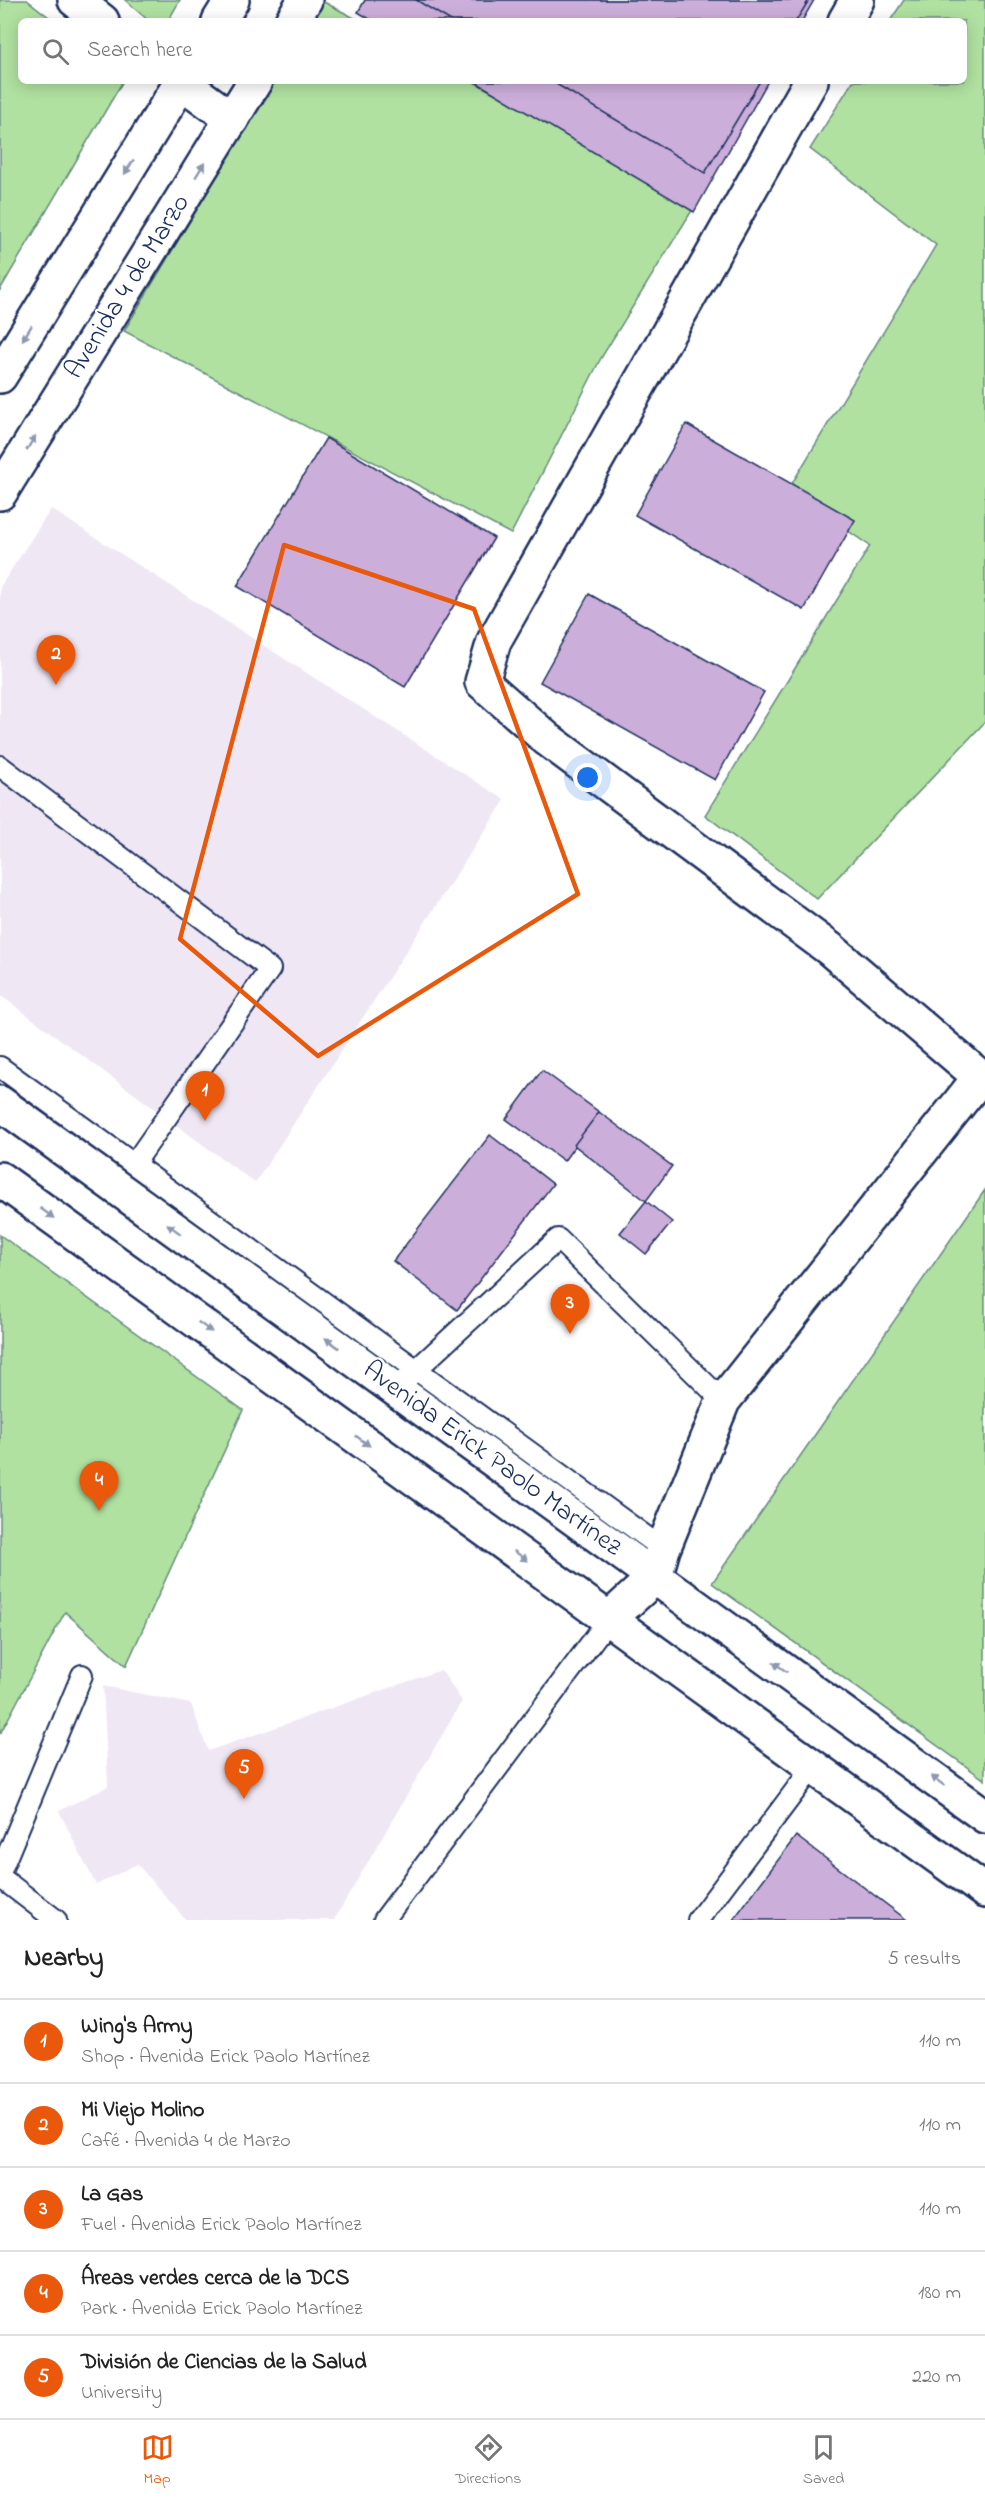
<!DOCTYPE html>
<html lang="en">
<head>
<meta charset="utf-8">
<style>
	body { margin:0; font-family:"Indie Flower",sans-serif; background:#f2f2f2; color:#222 }
	.you { position:absolute; left:588px; top:778px; width:21px; height:21px; margin:-15px; border:4px solid #fff; border-radius:50%; background:#1a73e8; box-shadow:0 0 0 9px #1a73e833 }
	.badge { display:grid; place-items:center; width:39px; height:39px; border-radius:50%; background:#ea580c; color:#fff; font-size:20px; font-weight:700 }
	.pin { position:absolute; translate:-50% -50px; filter:drop-shadow(0 2px 3px #0008) }
	.pin::after { content:''; position:absolute; top:32px; width:21px; height:18px; background:inherit; clip-path:polygon(0 0,100% 0,50% 100%) }
	.list { margin:0; padding:0; list-style:none }
	h2 { display:flex; justify-content:space-between; align-items:center; height:78px; margin:0; padding:0 24px; font-size:26px }
	h2 small { font-size:20px; font-weight:400; color:#767676 }
	.list li { display:grid; grid-template-columns:39px 1fr auto; gap:18px; align-items:center; box-sizing:border-box; height:84px; padding:0 24px; border-top:2px solid #e0e0e0 }
	.list b { display:block; font-size:22px; white-space:nowrap }
	.list p { margin:0; font-size:20px; white-space:nowrap; color:#767676 }
	.list em { font-size:20px; font-style:normal; color:#767676 }
	.icon { flex:none; width:33px; height:33px; fill:none; stroke:currentColor; stroke-width:2; stroke-linecap:round; stroke-linejoin:round }
	.map { position:relative; flex:none; width:985px; height:1920px; overflow:hidden }
	.search { position:absolute; background:#fff; box-shadow:0 3px 15px #0003; left:18px; right:18px; top:18px; height:66px; display:flex; align-items:center; gap:15px; box-sizing:border-box; padding:0 21px; border-radius:9px; color:#767676; font-size:22px }
	.sheet { height:498px; background:#fff }
	nav { display:flex; justify-content:space-around; align-items:center; box-sizing:border-box; height:84px; border-top:2px solid #e0e0e0; background:#fff; font-size:16px; color:#767676 }
	nav a { display:grid; justify-items:center; gap:3px }
	nav .on { color:#ea580c }
	.map>svg:first-child { display:block }
</style>
</head>
<body>
<div class="map">
<svg width="985" height="1920" viewBox="0 0 985 1920">
	<rect width="100%" height="100%" fill="#fff"/>
	<filter id="ink" filterUnits="userSpaceOnUse"><feTurbulence type="fractalNoise" baseFrequency=".0167" numOctaves="2"/><feDisplacementMap in="SourceGraphic" scale="12" xChannelSelector="R" yChannelSelector="G"/><feConvolveMatrix kernelMatrix="1 2 1 2 8 2 1 2 1" color-interpolation-filters="sRGB"/></filter>
	<g filter="url(#ink)">
		<!-- built -->
		<g fill="#f0e7f4">
			<path d="M51,509l454,291 -250,383 -255,-188v-408z"/>
			<path d="M441,1670l21,31 -128,219h-148l-49,-56 -41,21 -37,-74 49,-25 -5,-100 88,18 17,47z"/>
		</g>
		<!-- green -->
		<g fill="#b0e1a0" stroke="#66887f" stroke-width="1.5">
			<path d="M0,0h27l27,21h-33v60h102l-123,209z"/>
			<path d="M125,0h55l-12,21h-19z"/>
			<path d="M904,0h81v722l-168,177 -112,-84 165,-269 -82,-56 148,-245 -126,-96 43,-68h111v-60h-74z"/>
			<path d="M322,1l38,20h-50z"/>
			<path d="M274,81h198l224,123 -95,154 -90,176 -387,-203z"/>
			<path d="M985,1190v590l-273,-197z"/>
			<path d="M0,1235l243,175 -117,256 -61,-54 -65,122z"/>
		</g>
		<!-- building -->
		<g fill="#ccaeda" stroke="#1b2f5e" stroke-width="1.5">
			<path d="M365,0h449l-12,21h-429l-15,-9z"/>
			<path d="M416,0h393l-13,21h-345z"/>
			<path d="M474,81h294l-74,131z"/>
			<path d="M551,81h209l-55,92z"/>
			<path d="M686,424l169,96 -51,90 -169,-95z"/>
			<path d="M326,438l168,100 -89,149 -168,-101z"/>
			<path d="M589,594l175,98 -49,88 -175,-98z"/>
			<path d="M542,1070l57,42 -35,49 -58,-42z"/>
			<path d="M599,1112l73,54 -26,35 -72,-56z"/>
			<path d="M490,1135l63,49 -96,126 -64,-49z"/>
			<path d="M646,1201l26,21 -26,32 -26,-21z"/>
			<path d="M796,1836l111,84h-174z"/>
		</g>
		<g fill="none" stroke-linecap="round" stroke-linejoin="round">
			<!-- lane casing -->
			<g stroke="#1b2f5e" stroke-width="24">
				<g id="lane">
					<path d="M0,766l270,203 -136,195"/>
					<path d="M0,1067l663,482"/>
					<path d="M406,1379l152,-140 165,162"/>
					<path d="M0,1873l82,-198"/>
					<path d="M0,1877l56,43"/>
					<path d="M384,1920l225,-301"/>
					<path d="M698,1920l115,-153"/>
				</g>
			</g>
			<!-- street casing -->
			<g stroke="#1b2f5e" stroke-width="38">
				<g id="street">
					<path d="M75,0l27,21"/>
					<path d="M845,21l12,-21"/>
					<path d="M180,81l52,38"/>
					<path d="M609,1619l46,-42 8,-28 60,-148 257,-324 -150,-128 -283,-210 -65,-57 12,-41 317,-560"/>
				</g>
			</g>
			<!-- secondary casing -->
			<g stroke="#1b2f5e" stroke-width="38">
				<g id="secondary">
					<path d="M219,21l13,-21"/>
					<path d="M292,21l13,-21"/>
					<path d="M0,376l182,-295"/>
					<path d="M0,493l255,-412"/>
					<path d="M0,1103l985,713"/>
					<path d="M0,1179l985,712"/>
				</g>
			</g>
			<!-- lane -->
			<use href="#lane" stroke="#fff" stroke-width="20"/>
			<!-- street -->
			<use href="#street" stroke="#fff" stroke-width="33"/>
			<!-- secondary -->
			<use href="#secondary" stroke="#fff" stroke-width="33"/>
		</g>
		<!-- one-way arrows -->
		<defs><path id="oneway-solid" d="M-6-.8H1V-3.2L6.5 0L1 3.2V.8H-6Z" transform="scale(1.5)"/></defs>
		<g fill="#8d97ae">
			<use href="#oneway-solid" transform="translate(129 167) rotate(122)"/>
			<use href="#oneway-solid" transform="translate(200 170) rotate(-58)"/>
			<use href="#oneway-solid" transform="translate(27 333) rotate(122)"/>
			<use href="#oneway-solid" transform="translate(31 443) rotate(-58)"/>
			<use href="#oneway-solid" transform="translate(47 1213) rotate(36)"/>
			<use href="#oneway-solid" transform="translate(174 1229) rotate(-144)"/>
			<use href="#oneway-solid" transform="translate(205 1327) rotate(36)"/>
			<use href="#oneway-solid" transform="translate(332 1343) rotate(-144)"/>
			<use href="#oneway-solid" transform="translate(363 1441) rotate(36)"/>
			<use href="#oneway-solid" transform="translate(521 1556) rotate(36)"/>
			<use href="#oneway-solid" transform="translate(780 1667) rotate(-144)"/>
			<use href="#oneway-solid" transform="translate(938 1781) rotate(-144)"/>
		</g>
	</g>
	<!-- marked area -->
	<path fill="none" stroke="#e8590c" stroke-width="4.5" stroke-linejoin="round" d="M284,545l190,64 104,285 -260,162 -138,-117z"/>
	<g text-anchor="middle" dominant-baseline="central" stroke-width="4.5" stroke-linejoin="round" paint-order="stroke">
		<!-- street labels -->
		<g font-size="27" fill="#1b2f5e" stroke="#fff">
			<text transform="translate(128 287) rotate(-58)">Avenida 4 de Marzo</text>
			<text transform="translate(492 1459) rotate(36)">Avenida Erick Paolo Martínez</text>
		</g>
	</g>
</svg>
<div class="you"></div>
<div class="pin badge" style="left:205px;top:1121px">1</div>
<div class="pin badge" style="left:56px;top:685px">2</div>
<div class="pin badge" style="left:570px;top:1334px">3</div>
<div class="pin badge" style="left:99px;top:1511px">4</div>
<div class="pin badge" style="left:244px;top:1799px">5</div>
<div class="search"><svg class="icon" aria-label="search" viewBox="0 0 24 24"><circle cx="10" cy="10" r="6"/><path d="M15 15l6 6"/></svg>Search here</div>
</div>
<section class="sheet">
<h2>Nearby<small>5 results</small></h2>
<ul class="list">
<li><span class="badge">1</span><div><b>Wing's Army</b><p>Shop · Avenida Erick Paolo Martínez</p></div><em>110 m</em></li>
<li><span class="badge">2</span><div><b>Mi Viejo Molino</b><p>Café · Avenida 4 de Marzo</p></div><em>110 m</em></li>
<li><span class="badge">3</span><div><b>La Gas</b><p>Fuel · Avenida Erick Paolo Martínez</p></div><em>110 m</em></li>
<li><span class="badge">4</span><div><b>Áreas verdes cerca de la DCS</b><p>Park · Avenida Erick Paolo Martínez</p></div><em>180 m</em></li>
<li><span class="badge">5</span><div><b>División de Ciencias de la Salud</b><p>University</p></div><em>220 m</em></li>
</ul>
</section>
<nav>
<a class="on"><svg class="icon" aria-label="map" viewBox="0 0 24 24"><path d="M3 6l6-2 6 2 6-2v14l-6 2-6-2-6 2zM9 4v14M15 6v14"/></svg>Map</a>
<a><svg class="icon" aria-label="directions" viewBox="0 0 24 24"><path d="M12 3l9 9-9 9-9-9zM9 14v-3h6M13 9l2 2-2 2"/></svg>Directions</a>
<a><svg class="icon" aria-label="saved" viewBox="0 0 24 24"><path d="M7 4h10v16l-5-4-5 4z"/></svg>Saved</a>
</nav>
</body>
</html>
